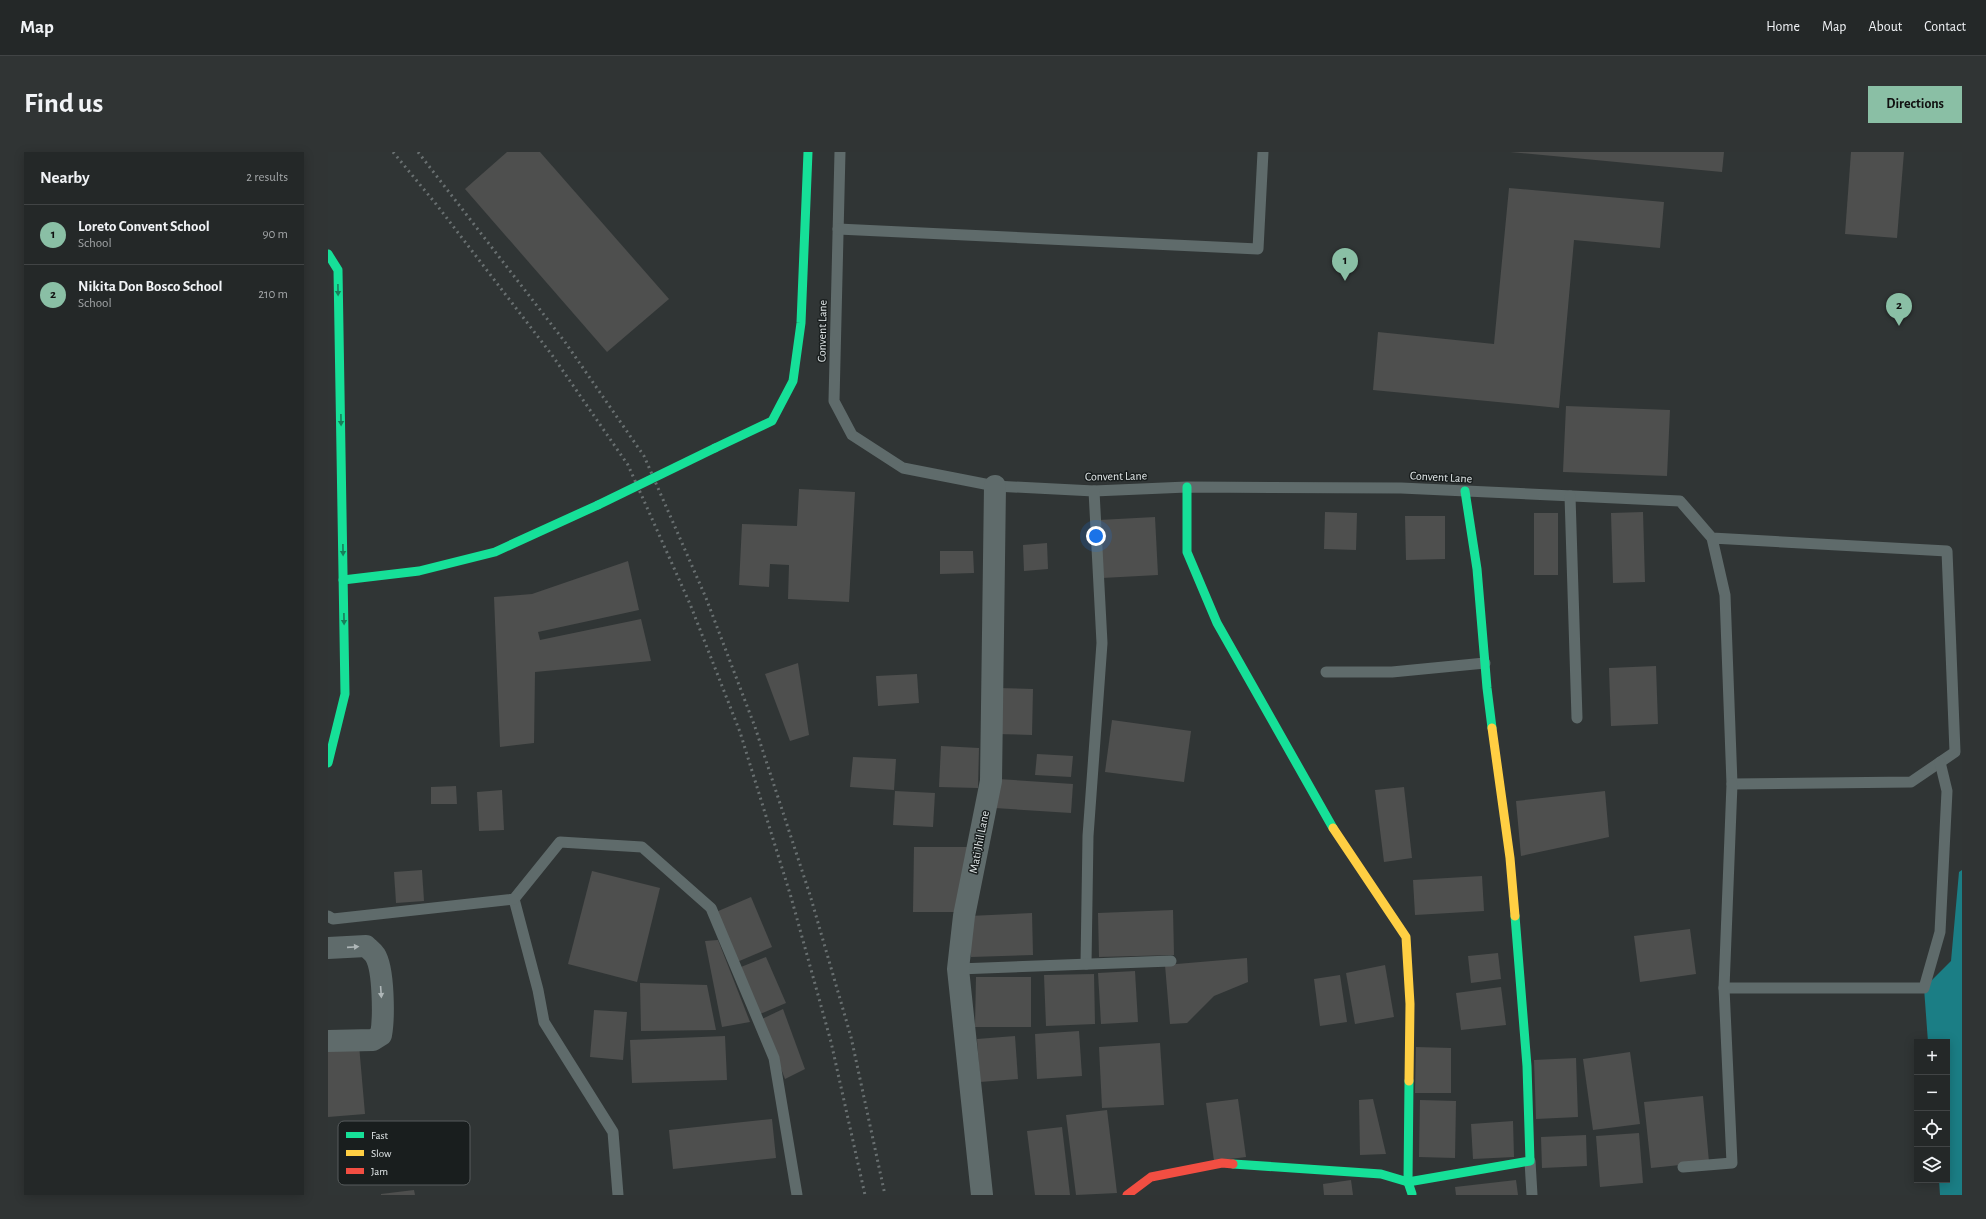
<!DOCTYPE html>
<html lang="en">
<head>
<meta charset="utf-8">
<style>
	body { margin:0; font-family:"Alegreya Sans",sans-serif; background:#303434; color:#f1f3f6 }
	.controls { position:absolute; right:12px; bottom:12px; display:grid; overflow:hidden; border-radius:0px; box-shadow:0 2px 10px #0003 }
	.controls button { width:36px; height:36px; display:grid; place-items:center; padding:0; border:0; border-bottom:1px solid #414445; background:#242828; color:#f1f3f6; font:20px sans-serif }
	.you { position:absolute; left:768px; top:384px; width:14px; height:14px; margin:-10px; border:3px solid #fff; border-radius:50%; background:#1a73e8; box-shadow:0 0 0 6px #1a73e833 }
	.badge { display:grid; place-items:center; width:26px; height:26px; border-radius:50%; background:#8abfa5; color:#111; font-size:13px; font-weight:700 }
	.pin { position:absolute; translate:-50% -33px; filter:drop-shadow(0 1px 2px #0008) }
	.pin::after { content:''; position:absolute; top:21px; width:14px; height:12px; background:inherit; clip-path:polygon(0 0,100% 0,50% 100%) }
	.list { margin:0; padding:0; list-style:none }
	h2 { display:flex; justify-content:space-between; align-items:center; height:52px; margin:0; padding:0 16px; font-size:17px }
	h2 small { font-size:13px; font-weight:400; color:#a3a6a8 }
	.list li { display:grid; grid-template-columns:26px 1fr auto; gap:12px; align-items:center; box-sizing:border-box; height:60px; padding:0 16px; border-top:1px solid #414445 }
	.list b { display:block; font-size:15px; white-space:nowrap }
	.list p { margin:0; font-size:13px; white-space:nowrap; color:#a3a6a8 }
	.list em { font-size:13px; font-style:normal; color:#a3a6a8 }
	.icon { flex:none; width:22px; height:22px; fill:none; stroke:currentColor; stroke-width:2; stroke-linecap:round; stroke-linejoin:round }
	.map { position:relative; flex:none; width:1634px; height:1043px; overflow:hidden; border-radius:0px }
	header { display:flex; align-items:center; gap:24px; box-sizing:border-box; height:56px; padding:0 20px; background:#242828; border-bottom:1px solid #414445 }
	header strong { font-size:19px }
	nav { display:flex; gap:22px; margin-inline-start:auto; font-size:14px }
	.intro { display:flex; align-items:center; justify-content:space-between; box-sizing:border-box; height:96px; padding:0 24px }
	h1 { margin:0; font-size:28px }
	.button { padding:10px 18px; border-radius:0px; background:#8abfa5; color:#111; font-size:14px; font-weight:700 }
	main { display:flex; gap:24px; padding:0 24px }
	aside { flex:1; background:#242828; border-radius:0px; box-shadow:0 2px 10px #0003 }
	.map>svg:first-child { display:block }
</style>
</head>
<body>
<header>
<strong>Map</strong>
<nav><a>Home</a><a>Map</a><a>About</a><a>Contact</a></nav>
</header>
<div class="intro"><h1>Find us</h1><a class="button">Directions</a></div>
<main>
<aside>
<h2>Nearby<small>2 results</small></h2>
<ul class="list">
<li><span class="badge">1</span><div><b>Loreto Convent School</b><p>School</p></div><em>90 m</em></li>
<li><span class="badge">2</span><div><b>Nikita Don Bosco School</b><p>School</p></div><em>210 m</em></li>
</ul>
</aside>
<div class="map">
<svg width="1634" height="1043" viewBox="0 0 1634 1043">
	<rect width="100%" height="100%" fill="#303535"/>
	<!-- water -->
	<path fill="#1b7e85" d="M1634,718v325h-22l-1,-15h8v-138h-19l-4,-54 27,-27 8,-89z"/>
	<!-- building -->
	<g fill="#4e4f4e">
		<path d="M179,0h33l129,147 -62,53 -142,-163z"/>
		<path d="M1182,0h214l-2,20z"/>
		<path d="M1523,0h53l-7,86 -52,-4z"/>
		<path d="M1181,36l155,14 -4,46 -86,-8 -15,168 -186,-18 5,-58 116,12z"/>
		<path d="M1238,254l104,4 -3,66 -104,-4z"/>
		<path d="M471,337l56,3 -6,110 -61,-3 1,-34 -19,-1 -1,23 -30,-2 3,-61 55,2z"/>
		<path d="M997,360l32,1 -1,37 -32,-1z"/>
		<path d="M1315,360l2,70 -32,1 -2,-70z"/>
		<rect x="1206" y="361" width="24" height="62"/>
		<path d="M1077,364h40v43l-39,1z"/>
		<path d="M827,365l3,58 -56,3 -3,-58z"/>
		<path d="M719,391l1,26 -24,2 -1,-26z"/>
		<path d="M612,399h33l1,22 -34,1z"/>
		<path d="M300,409l11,49 -101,22 2,8 101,-21 10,42 -116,11 -1,71 -34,4 -6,-150 38,-3z"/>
		<path d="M470,511l11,72 -19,6 -25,-67z"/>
		<path d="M1328,514l2,58 -47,2 -2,-58z"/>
		<path d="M589,522l2,29 -41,3 -2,-30z"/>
		<path d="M669,536l36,1 -1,46 -36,-1z"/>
		<path d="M784,568l79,11 -7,51 -79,-10z"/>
		<path d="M613,594l38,2 -1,40 -39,-1z"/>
		<path d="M709,602l36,2 -2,21 -36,-2z"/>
		<path d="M525,605l43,2 -2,31 -44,-3z"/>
		<path d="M670,627l75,5 -2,29 -76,-5z"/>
		<path d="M128,634l1,18h-26v-17z"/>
		<path d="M1076,635l8,71 -28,4 -9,-72z"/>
		<path d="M174,638l2,40 -25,1 -2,-39z"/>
		<path d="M567,639l40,2 -2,34 -40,-2z"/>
		<path d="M1277,639l4,46 -88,19 -5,-55z"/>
		<path d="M586,695h54l-7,65h-48z"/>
		<path d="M94,718l2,31 -28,2 -2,-31z"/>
		<path d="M264,719l68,17 -23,94 -69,-18z"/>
		<path d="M1154,724l2,35 -69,4 -2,-35z"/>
		<path d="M423,745l21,50 -35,15 -21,-50z"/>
		<path d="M845,758l1,45 -75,2 -1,-44z"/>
		<path d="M704,761l1,42 -62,2 -2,-41z"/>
		<path d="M1362,777l6,45 -56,8 -6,-46z"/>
		<path d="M390,788l32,82 -28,5 -17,-86z"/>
		<path d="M1170,801l3,26 -30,4 -3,-27z"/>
		<path d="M438,805l20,46 -26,11 -19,-47z"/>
		<path d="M919,806l1,24 -34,14 -27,27 -17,1 -5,-59z"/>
		<path d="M1057,813l9,52 -39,7 -9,-51z"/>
		<path d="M807,819l3,51 -37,2 -3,-51z"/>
		<path d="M766,822l1,50 -49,2 -2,-51z"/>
		<path d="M1012,823l7,47 -27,4 -6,-47z"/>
		<path d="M648,825h55v50h-56z"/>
		<path d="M312,831l67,2 9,45 -75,1z"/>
		<path d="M1173,835l5,38 -45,5 -5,-37z"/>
		<path d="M455,857l22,60 -20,10 -23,-60z"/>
		<path d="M266,858l33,2 -4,48 -33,-3z"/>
		<path d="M751,879l3,45 -45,3 -2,-45z"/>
		<path d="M397,884l2,44 -95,3 -2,-43z"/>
		<path d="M687,884l3,43 -38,3 -3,-43z"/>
		<path d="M832,891l4,62 -62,3 -3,-61z"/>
		<path d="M31,893l6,69 -37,3v-69z"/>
		<path d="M1088,895l35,1v45h-36z"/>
		<path d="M1302,900l10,72 -47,6 -10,-71z"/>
		<path d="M1248,906l2,59 -42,2 -2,-59z"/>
		<path d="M1375,944l6,66 -58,6 -7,-66z"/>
		<path d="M910,947l8,58 -32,4 -8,-58z"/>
		<path d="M1045,947l13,55 -26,1 -1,-55z"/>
		<path d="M1092,948l36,1 -1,57 -36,-1z"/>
		<path d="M779,958l10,83 -41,2 -10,-80z"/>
		<path d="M444,967l4,39 -103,11 -4,-39z"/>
		<path d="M1185,969l1,36 -41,2 -2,-35z"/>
		<path d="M734,975l8,68h-35l-8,-64z"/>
		<path d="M1311,981l4,50 -43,4 -4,-51z"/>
		<path d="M1258,983l1,31 -45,2 -1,-31z"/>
		<path d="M1023,1028l2,15h-29l-1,-11z"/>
		<path d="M1188,1028l2,15h-62l-1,-8z"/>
		<path d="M86,1038l1,5h-34v-1z"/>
	</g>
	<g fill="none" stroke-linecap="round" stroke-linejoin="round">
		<!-- lane -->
		<g stroke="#5f6b6b" stroke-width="11">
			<path d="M512,0l-6,249 18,34 51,33 92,18 99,5 93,-4 214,1 279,13 32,37 13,57 7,189 179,-2 44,-30 -8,-201 -235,-13"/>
			<path d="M510,77l420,20 5,-97"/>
			<path d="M1242,344l7,222"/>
			<path d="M998,520h66l93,-9"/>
			<path d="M186,747l24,91 6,32 69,110 5,63"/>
			<path d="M0,764l5,3 181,-20 46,-57 82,5 69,61 63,150 23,137"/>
			<path d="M758,812l2,-128 14,-193 -8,-152"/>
			<path d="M630,817l213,-8"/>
			<path d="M1396,836h200l16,-56 7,-141 -7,-29"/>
			<path d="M1202,1009l2,34"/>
			<path d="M1355,1015l49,-4 -8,-175 8,-204"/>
		</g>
		<!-- street -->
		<g stroke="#5f6b6b" stroke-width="22">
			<path d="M0,796l38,-2c3,3 6,5 9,9 9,14 9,64 6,80l-8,5 -45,1"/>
			<path d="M654,1043l-24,-226 6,-53 27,-135 4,-295"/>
		</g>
		<!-- fast -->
		<g stroke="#16e098" stroke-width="9">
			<path d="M0,102l10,16 7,424 -17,69"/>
			<path d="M387,296l57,-27 21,-40 8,-58 7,-171"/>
			<path d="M859,335v65l30,71 116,205"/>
			<path d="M1137,339l12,78 10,119 5,40"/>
			<path d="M15,428l76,-9 76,-19 103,-47"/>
			<path d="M1081,929l-1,101 4,12"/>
			<path d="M905,1012l148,10 27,8 122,-21 -3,-95 -12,-150"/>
		</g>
		<!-- slow -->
		<g stroke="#ffcf43" stroke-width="9">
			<path d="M1164,576l18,130 5,58"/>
			<path d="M1005,676l73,109 4,67 -1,77"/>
		</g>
		<!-- jam -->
		<path stroke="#f24e42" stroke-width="9" d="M799,1043l24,-18 71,-14 11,1"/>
		<!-- rail -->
		<g stroke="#697071" stroke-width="3" stroke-dasharray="2 4" stroke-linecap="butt">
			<path d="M65,0l43,52 116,151 76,110 62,139 50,128 51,165 40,145 34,153"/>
			<path d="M90,0l147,190 79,114 62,142 49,129 55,168 41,142 34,158"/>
		</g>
		<!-- fast-bridge -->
		<path stroke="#16e098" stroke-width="9" d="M270,353l117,-57"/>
	</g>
	<!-- one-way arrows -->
	<defs><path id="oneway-solid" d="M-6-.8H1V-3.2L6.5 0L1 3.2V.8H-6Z"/></defs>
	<g fill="#187f5b">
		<use href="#oneway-solid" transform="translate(10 138) rotate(89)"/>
		<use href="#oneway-solid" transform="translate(13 268) rotate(89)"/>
		<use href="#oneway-solid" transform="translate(15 398) rotate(89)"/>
		<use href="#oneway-solid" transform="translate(16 467) rotate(89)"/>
	</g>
	<g fill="#afb7b8">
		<use href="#oneway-solid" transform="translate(25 795) rotate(-4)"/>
		<use href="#oneway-solid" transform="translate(53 840) rotate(86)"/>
	</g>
	<g text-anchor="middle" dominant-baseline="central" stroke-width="3" stroke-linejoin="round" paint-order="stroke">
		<!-- street labels -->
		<g font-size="12" fill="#e4eaeb" stroke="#191e1e">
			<text transform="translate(494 179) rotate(-89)">Convent Lane</text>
			<text transform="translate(788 324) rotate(-1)">Convent Lane</text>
			<text transform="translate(1113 325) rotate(3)">Convent Lane</text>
			<text transform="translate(651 690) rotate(-79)">Mati Jhil Lane</text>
		</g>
	</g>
	<!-- legend -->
	<rect x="10" y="969" width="132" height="64" rx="6" fill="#191e1e" stroke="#565b5c" stroke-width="1"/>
	<rect x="18" y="980" width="18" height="6" fill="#16e098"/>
	<rect x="18" y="998" width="18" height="6" fill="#ffcf43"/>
	<rect x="18" y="1016" width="18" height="6" fill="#f24e42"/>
	<g font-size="11" fill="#e4eaeb">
		<text x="43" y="987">Fast</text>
		<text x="43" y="1005">Slow</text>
		<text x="43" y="1023">Jam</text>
	</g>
</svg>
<div class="controls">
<button>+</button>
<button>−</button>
<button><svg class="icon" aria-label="locate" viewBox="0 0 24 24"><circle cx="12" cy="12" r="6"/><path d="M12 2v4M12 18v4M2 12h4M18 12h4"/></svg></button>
<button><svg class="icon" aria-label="layers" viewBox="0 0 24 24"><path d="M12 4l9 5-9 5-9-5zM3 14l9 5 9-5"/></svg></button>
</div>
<div class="you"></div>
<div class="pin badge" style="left:1017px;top:129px">1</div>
<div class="pin badge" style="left:1571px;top:174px">2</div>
</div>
</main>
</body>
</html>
